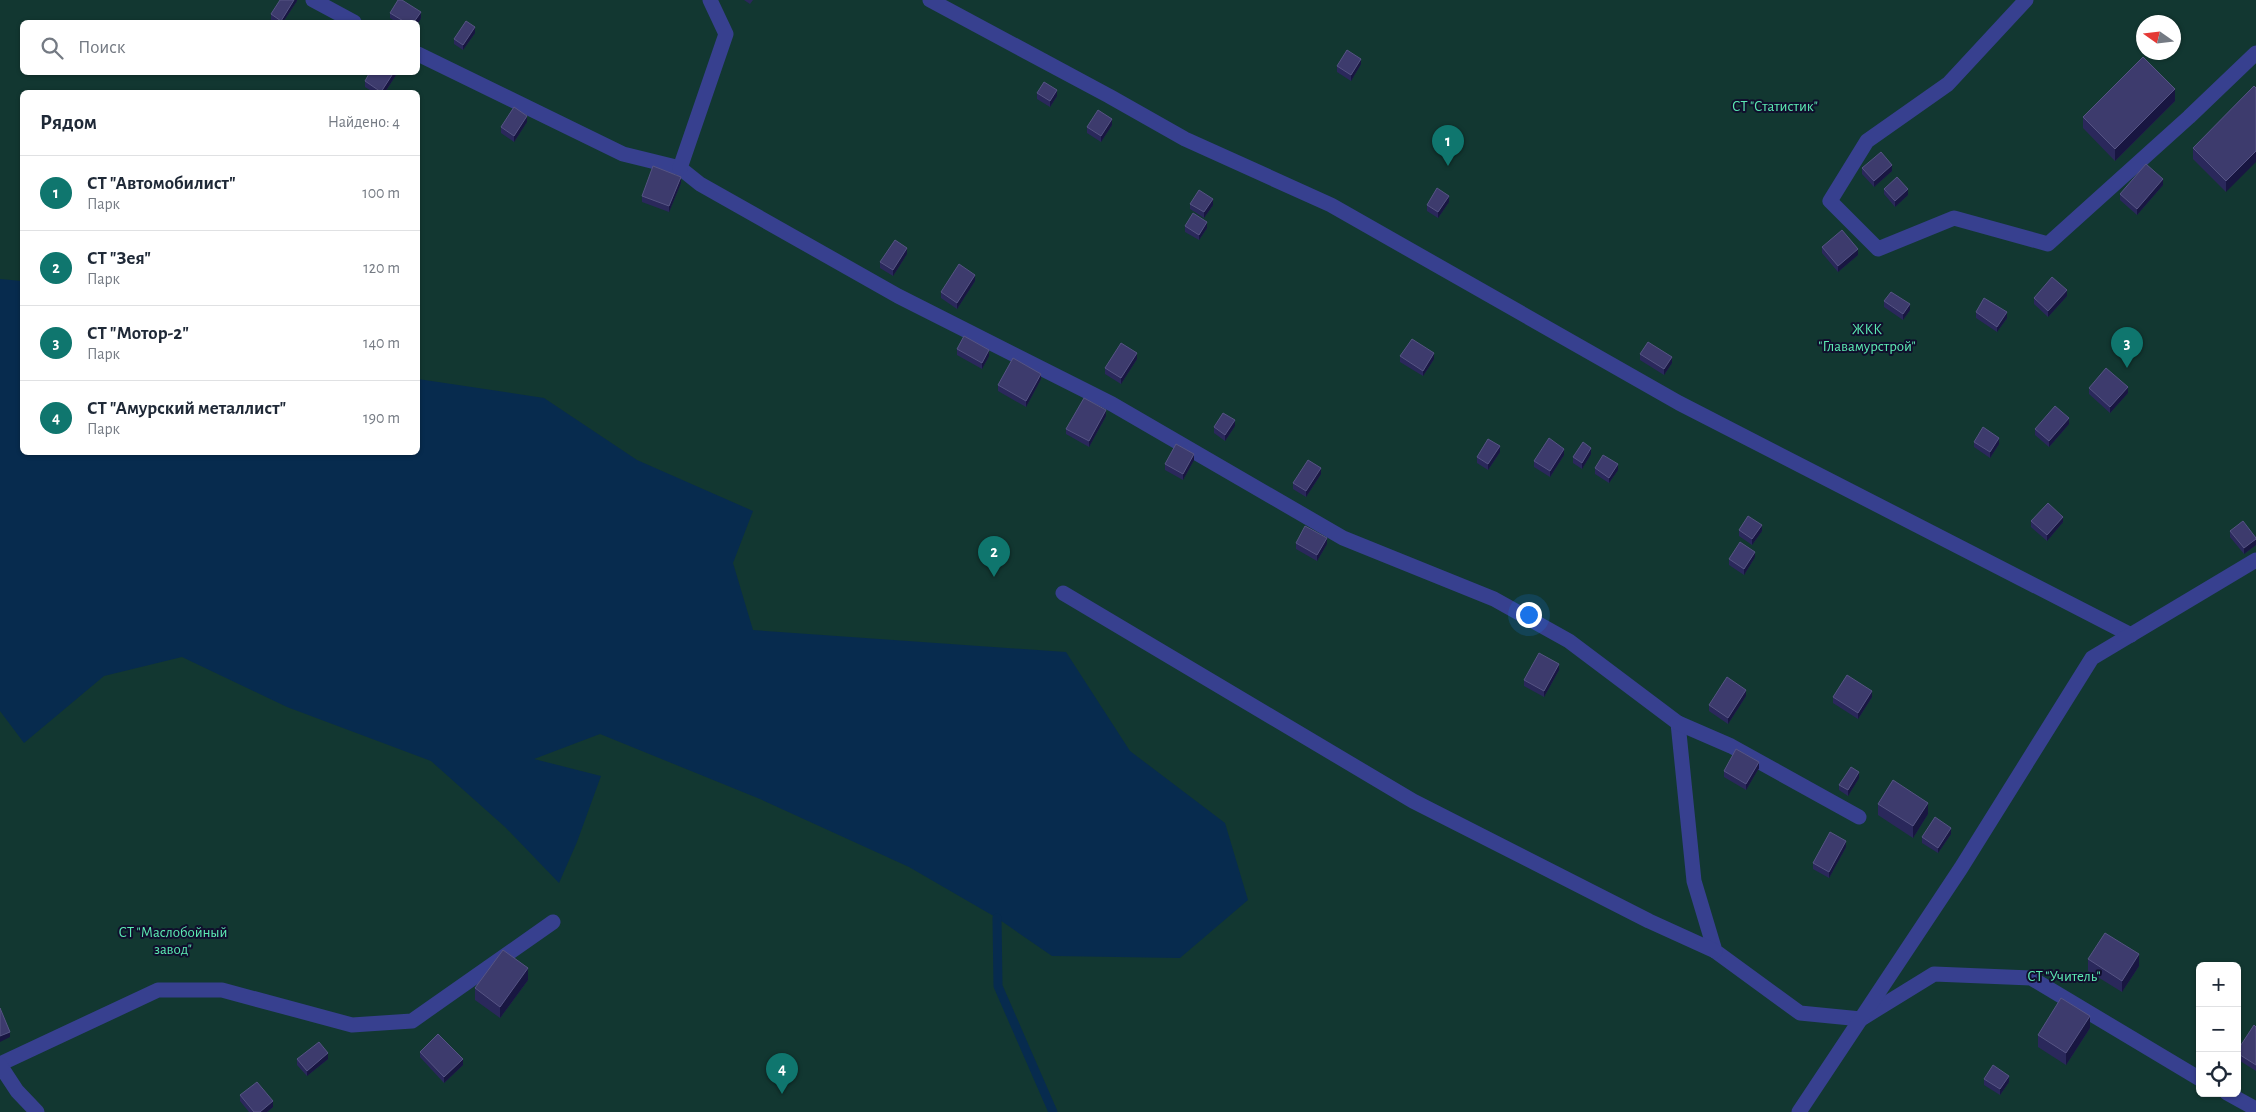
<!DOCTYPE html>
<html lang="ru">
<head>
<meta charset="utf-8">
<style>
	body { margin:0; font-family:"Alegreya Sans",sans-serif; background:#f6f6f7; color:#1f2937 }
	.controls { position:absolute; right:15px; bottom:15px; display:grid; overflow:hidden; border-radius:8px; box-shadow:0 1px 4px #0004 }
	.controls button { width:45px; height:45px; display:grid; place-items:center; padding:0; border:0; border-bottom:1px solid #e0e1e3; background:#fff; color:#1f2937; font:25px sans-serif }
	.compass { position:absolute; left:2136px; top:15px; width:45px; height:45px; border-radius:50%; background:#fff; box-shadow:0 1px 4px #0004; rotate:284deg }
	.you { position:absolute; left:1528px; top:614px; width:18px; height:18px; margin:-12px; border:4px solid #fff; border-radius:50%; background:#1a73e8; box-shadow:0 0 0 8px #1a73e833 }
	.badge { display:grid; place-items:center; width:32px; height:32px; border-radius:50%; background:#0f766e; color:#fff; font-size:16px; font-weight:700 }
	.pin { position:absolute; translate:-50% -41px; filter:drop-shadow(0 1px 2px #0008) }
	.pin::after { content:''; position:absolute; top:26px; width:18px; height:15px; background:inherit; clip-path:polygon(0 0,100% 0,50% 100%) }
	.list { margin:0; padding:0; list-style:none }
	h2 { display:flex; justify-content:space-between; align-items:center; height:65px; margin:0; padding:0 20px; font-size:21px }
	h2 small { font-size:16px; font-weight:400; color:#747a83 }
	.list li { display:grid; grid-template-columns:32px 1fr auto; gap:15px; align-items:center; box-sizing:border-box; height:75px; padding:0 20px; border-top:1px solid #e0e1e3 }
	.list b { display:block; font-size:19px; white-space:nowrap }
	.list p { margin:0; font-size:16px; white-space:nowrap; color:#747a83 }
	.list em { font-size:16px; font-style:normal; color:#747a83 }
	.icon { flex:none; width:28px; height:28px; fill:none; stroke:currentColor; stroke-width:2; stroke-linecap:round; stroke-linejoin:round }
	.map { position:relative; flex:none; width:2256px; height:1112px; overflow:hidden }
	.search { position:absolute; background:#fff; box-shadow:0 1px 4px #0004; left:20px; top:20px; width:400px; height:55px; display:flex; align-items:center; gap:12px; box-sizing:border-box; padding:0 18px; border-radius:8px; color:#747a83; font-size:19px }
	.panel { position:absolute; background:#fff; box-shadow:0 1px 4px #0004; left:20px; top:90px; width:400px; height:365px; border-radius:8px }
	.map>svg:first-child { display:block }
</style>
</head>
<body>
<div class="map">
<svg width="2256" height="1112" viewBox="0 0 2256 1112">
	<rect width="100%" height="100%" fill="#100f2d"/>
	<!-- green -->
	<path fill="#123731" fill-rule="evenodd" d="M0,0h2256v1112h-2256zM22,22h396v50h-396zM2144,22h30v30h-30zM22,92h396v360h-396zM2200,966h37v127h-37z"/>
	<!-- water -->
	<path fill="#072b4e" d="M0,279l22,2v171h396v-73l126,19 93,62 116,51 -20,52 20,67 313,22 64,99 95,72 23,77 -68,58 -128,-2 -55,-38 -88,-51 -149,-68 -160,-65 -66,25 67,17 -24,66 -18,41 -54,-56 -74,-66 -144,-54 -105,-50 -78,19 -80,67 -24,-32z"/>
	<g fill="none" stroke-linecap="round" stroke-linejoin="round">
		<!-- stream -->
		<path stroke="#072b4e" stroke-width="9" d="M997,918l1,68 55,126"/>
		<!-- minor -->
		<g stroke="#37408f" stroke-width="15">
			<path d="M313,0l41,22"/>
			<path d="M930,0l179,96 76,43 146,66 348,198 452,232"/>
			<path d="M2026,0l-78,84 -81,57 -37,60 48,48 76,-31 94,26 141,-127 67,-64"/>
			<path d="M418,54l205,100 57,14 20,16 198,112 214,108 231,134 151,61 75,42 109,82 16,158 21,70 85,62 61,6 73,-45 97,4 169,101"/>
			<path d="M680,168l46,-134 -16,-34"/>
			<path d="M1063,593l350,208 236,120 66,30"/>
			<path d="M1678,723l53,23 128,71"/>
			<path d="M0,1064l158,-74h64l130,35 60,-4 141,-99"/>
			<path d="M0,1065l17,26 20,21"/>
			<path d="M2227,1093l29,16"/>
			<path d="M1799,1112l162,-244 131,-210 164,-98"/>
		</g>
	</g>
	<!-- wall -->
	<g fill="#2a285b">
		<path d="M297,0v1l-14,21h-9l-3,-2v-6z"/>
		<path d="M744,0h9l-3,4z"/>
		<path d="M390,13l31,5 -3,4h-22l-6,-4z"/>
		<path d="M475,33l-12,17 -9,-6v-5z"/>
		<path d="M1361,64l-10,17 -14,-9v-6z"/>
		<path d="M398,72l-13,20h-12l-8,-5v-6z"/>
		<path d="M2254,86l-28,106 -33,-33v-11z"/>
		<path d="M1037,93l20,3 -7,11 -13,-8z"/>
		<path d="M2175,101l-60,60 -32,-33v-11z"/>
		<path d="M527,122l-13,20 -13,-9v-6z"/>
		<path d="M1112,125l-11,17 -14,-9v-6z"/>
		<path d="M1862,168l30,3 -18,16 -12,-13z"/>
		<path d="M681,183l-12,29 -27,-10v-6z"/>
		<path d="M2163,185l-26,30 -17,-15v-6z"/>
		<path d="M1884,189l24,6 -13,12 -11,-13z"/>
		<path d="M1449,202l-11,16 -11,-7v-6z"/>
		<path d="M1190,204l23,1 -9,13 -14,-9z"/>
		<path d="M1185,226l22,2 -8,12 -14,-8z"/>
		<path d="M1822,247l36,8 -20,17 -16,-19z"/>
		<path d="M907,254l-14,22 -13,-8v-6z"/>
		<path d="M975,281l-18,28 -16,-11v-6z"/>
		<path d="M2067,296l-19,21 -14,-13v-6z"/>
		<path d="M1884,301l26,9 -7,10 -19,-13z"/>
		<path d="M1976,312l31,6 -10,14 -21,-14z"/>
		<path d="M957,349l32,7 -7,13 -25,-14z"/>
		<path d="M1640,354l32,9 -8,12 -24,-15z"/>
		<path d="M1400,356l34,3 -11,17 -23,-14z"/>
		<path d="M1137,359l-16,25 -16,-10v-6z"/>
		<path d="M1041,379l-15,28 -28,-16v-6z"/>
		<path d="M2089,388l39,5 -18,20 -21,-19z"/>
		<path d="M1106,416l-17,31 -23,-13v-5z"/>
		<path d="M2069,424l-20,23 -14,-12v-6z"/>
		<path d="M1235,426l-10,15 -11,-8v-6z"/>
		<path d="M1974,442l25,2 -9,14 -16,-11z"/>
		<path d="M1500,452l-12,18 -11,-7v-6z"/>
		<path d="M1591,454l-9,15 -9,-6v-6z"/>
		<path d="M1564,455l-14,22 -16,-10v-6z"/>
		<path d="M1194,460l-11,20 -18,-10v-6z"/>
		<path d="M1595,468l23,2 -9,13 -14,-9z"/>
		<path d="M1321,474l-15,23 -13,-8v-6z"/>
		<path d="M2031,521l32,1 -16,19 -16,-14z"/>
		<path d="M1739,530l23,1 -10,14 -13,-9z"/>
		<path d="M2230,531l26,7v7l-12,9 -14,-17z"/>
		<path d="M1296,543l31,1 -10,17 -21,-12z"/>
		<path d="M1755,557l-11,18 -15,-10v-6z"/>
		<path d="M1559,670l-15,27 -20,-11v-6z"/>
		<path d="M1746,696l-18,28 -19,-13v-6z"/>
		<path d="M1833,697h39l-14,22 -25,-16z"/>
		<path d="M1759,768l-13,22 -22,-13v-6z"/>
		<path d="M1859,778l-11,18 -9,-6v-5z"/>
		<path d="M1878,804l50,10 -15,24 -35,-23z"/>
		<path d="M1951,834l-13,19 -16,-10v-6z"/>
		<path d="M1846,847l-17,31 -16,-9v-6z"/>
		<path d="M2088,959l51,7 -17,26 -34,-21z"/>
		<path d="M528,980l-28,38 -25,-18v-12z"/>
		<path d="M2256,1027v44l-19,-12v-8z"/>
		<path d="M2090,1028l-24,37 -28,-18v-12z"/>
		<path d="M420,1052l43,13 -19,18 -24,-26z"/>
		<path d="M297,1059h31l-21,17 -10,-11z"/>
		<path d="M1984,1079l25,3 -9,13 -16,-10z"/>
		<path d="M240,1095l33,12 -6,5h-18l-9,-11z"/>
	</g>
	<!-- shaded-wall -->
	<g fill="#181641">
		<path d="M294,0h3v1l-14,21h-2v-1z"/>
		<path d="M421,12v6l-3,6v-2h-4z"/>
		<path d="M475,27v6l-12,17v-5z"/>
		<path d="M1361,59v5l-10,17v-6z"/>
		<path d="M394,72h4l-13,20h-4z"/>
		<path d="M2175,89v12l-60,60v-12z"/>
		<path d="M1057,90v6l-7,11v-6z"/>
		<path d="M527,116v6l-13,20v-6z"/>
		<path d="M1112,119v6l-11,17v-6z"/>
		<path d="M2256,151v11l-30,30v-11z"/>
		<path d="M1892,165v6l-18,16v-6z"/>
		<path d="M681,177v6l-12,29v-6z"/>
		<path d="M2163,179v6l-26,30v-6z"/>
		<path d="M1908,189v6l-13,12v-6z"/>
		<path d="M1449,196v6l-11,16v-6z"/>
		<path d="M1213,199v6l-9,13v-6z"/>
		<path d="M1207,222v6l-8,12v-5z"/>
		<path d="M907,248v6l-14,22v-6z"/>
		<path d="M1858,249v6l-20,17v-6z"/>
		<path d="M975,275v6l-18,28v-6z"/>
		<path d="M2067,290v6l-19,21v-6z"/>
		<path d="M1910,304v6l-7,10v-6z"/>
		<path d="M2007,312v6l-10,14v-5z"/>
		<path d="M989,350v6l-7,13v-6z"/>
		<path d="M1137,353v6l-16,25v-6z"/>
		<path d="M1434,353v6l-11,17v-5z"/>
		<path d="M1672,357v6l-8,12v-6z"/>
		<path d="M1041,374v5l-15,28v-6z"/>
		<path d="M2128,387v6l-18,20v-6z"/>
		<path d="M1106,410v6l-17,31v-6z"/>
		<path d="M2069,418v6l-20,23v-6z"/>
		<path d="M1235,420v6l-10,15v-6z"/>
		<path d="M1999,438v6l-9,14v-6z"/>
		<path d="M1500,446v6l-12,18v-6z"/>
		<path d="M1591,448v6l-9,15v-6z"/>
		<path d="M1564,449v6l-14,22v-6z"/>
		<path d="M1194,454v6l-11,20v-6z"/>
		<path d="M1618,464v6l-9,13v-5z"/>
		<path d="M1321,468v6l-15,23v-6z"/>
		<path d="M2063,517v5l-16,19v-6z"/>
		<path d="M1762,525v6l-10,14v-6z"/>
		<path d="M1327,538v6l-10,17v-6z"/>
		<path d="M2256,539v6l-12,9v-6z"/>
		<path d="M1755,552v5l-11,18v-6z"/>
		<path d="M1559,664v6l-15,27v-6z"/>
		<path d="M1746,690v6l-18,28v-6z"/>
		<path d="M1872,691v6l-14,22v-6z"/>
		<path d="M1759,762v6l-13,22v-6z"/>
		<path d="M1859,772v6l-11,18v-6z"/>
		<path d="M1928,803v11l-15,24v-12z"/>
		<path d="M1951,828v6l-13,19v-5z"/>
		<path d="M1846,841v6l-17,31v-6z"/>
		<path d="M2139,954v12l-17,26v-11z"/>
		<path d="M528,968v12l-28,38v-11z"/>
		<path d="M2090,1016v12l-24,37v-12z"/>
		<path d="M10,1032v5l-10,5v-6z"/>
		<path d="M328,1053v6l-21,17v-5z"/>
		<path d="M463,1059v6l-19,18v-6z"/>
		<path d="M2009,1076v6l-9,13v-6z"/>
		<path d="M273,1101v6l-6,5h-7z"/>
	</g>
	<!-- building -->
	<g fill="#3d3b6d" stroke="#565484">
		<path d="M280,0h14l-13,21 -10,-7z"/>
		<path d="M398,0h4l19,12 -7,10h-9l-15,-9z"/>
		<path d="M466,21l9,6 -12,18 -9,-6z"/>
		<path d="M1347,50l14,9 -10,16 -14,-9z"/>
		<path d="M2143,57l32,32 -60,60 -32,-32z"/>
		<path d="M370,72h24l-13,20 -16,-11z"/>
		<path d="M1044,82l13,8 -7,11 -13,-8z"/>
		<path d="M2254,86l2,2v63l-30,30 -33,-33z"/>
		<path d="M514,107l13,9 -13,20 -13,-9z"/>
		<path d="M1098,110l14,9 -11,17 -14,-9z"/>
		<path d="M1881,152l11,13 -18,16 -12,-13z"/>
		<path d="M2146,164l17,15 -26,30 -17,-15z"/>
		<path d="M653,166l28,11 -12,29 -27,-10z"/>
		<path d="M1897,177l11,12 -13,12 -11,-12z"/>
		<path d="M1437,188l12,8 -11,16 -11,-7z"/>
		<path d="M1199,190l14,9 -9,13 -14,-8z"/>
		<path d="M1193,213l14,9 -8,13 -14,-9z"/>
		<path d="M1842,230l16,19 -20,17 -16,-19z"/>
		<path d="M895,240l12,8 -14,22 -13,-8z"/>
		<path d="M959,264l16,11 -18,28 -16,-11z"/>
		<path d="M2052,277l15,13 -19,21 -14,-13z"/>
		<path d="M1891,292l19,12 -7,10 -19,-13z"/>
		<path d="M1984,298l23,14 -10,15 -21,-15z"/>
		<path d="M964,336l25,14 -7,13 -25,-14z"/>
		<path d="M1412,339l22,14 -11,18 -23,-15z"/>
		<path d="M1648,342l24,15 -8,12 -24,-15z"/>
		<path d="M1121,343l16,10 -16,25 -16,-10z"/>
		<path d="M1013,358l28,16 -15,27 -28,-16z"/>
		<path d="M2106,368l22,19 -18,20 -21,-19z"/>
		<path d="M1084,398l22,12 -17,31 -23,-12z"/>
		<path d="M2055,406l14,12 -20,23 -14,-12z"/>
		<path d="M1223,413l12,7 -10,15 -11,-8z"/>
		<path d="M1983,427l16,11 -9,14 -16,-10z"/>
		<path d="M1549,438l15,11 -14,22 -16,-10z"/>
		<path d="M1488,439l12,7 -12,18 -11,-7z"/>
		<path d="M1583,442l8,6 -9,15 -9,-6z"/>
		<path d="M1176,444l18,10 -11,20 -18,-10z"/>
		<path d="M1603,455l15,9 -9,14 -14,-10z"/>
		<path d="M1308,460l13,8 -15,23 -13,-8z"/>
		<path d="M2048,503l15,14 -16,18 -16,-14z"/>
		<path d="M1748,516l14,9 -10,14 -13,-9z"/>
		<path d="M2243,521l13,17v1l-12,9 -14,-17z"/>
		<path d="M1305,526l22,12 -10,17 -21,-12z"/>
		<path d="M1740,542l15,10 -11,17 -15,-10z"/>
		<path d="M1539,653l20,11 -15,27 -20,-11z"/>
		<path d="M1847,675l25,16 -14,22 -25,-16z"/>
		<path d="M1727,677l19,13 -18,28 -19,-13z"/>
		<path d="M1736,749l23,13 -13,22 -22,-13z"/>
		<path d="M1851,767l8,5 -11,18 -9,-5z"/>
		<path d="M1893,780l35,23 -15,23 -35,-22z"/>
		<path d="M1935,817l16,11 -13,20 -16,-11z"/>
		<path d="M1830,832l16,9 -17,31 -16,-9z"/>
		<path d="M2105,933l34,21 -17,27 -34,-22z"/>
		<path d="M503,950l25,18 -28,39 -25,-19z"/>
		<path d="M2061,998l29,18 -24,37 -28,-18z"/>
		<path d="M0,1008l10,24 -10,4z"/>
		<path d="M2254,1025l2,2v38l-19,-12v-2z"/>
		<path d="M438,1034l25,25 -19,18 -24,-25z"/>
		<path d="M319,1042l9,11 -21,18 -10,-12z"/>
		<path d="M1993,1065l16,11 -9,13 -16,-10z"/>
		<path d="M257,1082l16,19 -13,11h-6l-14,-17z"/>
	</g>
	<g text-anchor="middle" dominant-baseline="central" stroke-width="4" stroke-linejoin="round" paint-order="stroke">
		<!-- park labels -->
		<g font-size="15" fill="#5ceab2" stroke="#100f2d">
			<text x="1775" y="106">СТ "Статистик"</text>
			<text x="1867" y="329">ЖКК<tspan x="1867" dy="17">"Главамурстрой"</tspan></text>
			<text x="173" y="932">СТ "Маслобойный<tspan x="173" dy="17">завод"</tspan></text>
			<text x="2064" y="976">СТ "Учитель"</text>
		</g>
	</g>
</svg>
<div class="controls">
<button>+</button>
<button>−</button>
<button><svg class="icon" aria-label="locate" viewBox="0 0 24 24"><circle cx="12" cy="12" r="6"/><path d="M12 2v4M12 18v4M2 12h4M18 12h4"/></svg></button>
</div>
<svg class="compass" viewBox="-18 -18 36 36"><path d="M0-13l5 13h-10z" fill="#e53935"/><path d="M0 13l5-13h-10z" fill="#747a83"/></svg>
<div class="you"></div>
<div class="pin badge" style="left:1448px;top:166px">1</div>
<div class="pin badge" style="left:994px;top:577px">2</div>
<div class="pin badge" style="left:2127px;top:368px">3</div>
<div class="pin badge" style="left:782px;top:1094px">4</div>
<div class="search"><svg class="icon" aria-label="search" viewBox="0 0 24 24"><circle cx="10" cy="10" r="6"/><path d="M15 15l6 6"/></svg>Поиск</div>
<section class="panel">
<h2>Рядом<small>Найдено: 4</small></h2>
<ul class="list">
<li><span class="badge">1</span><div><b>СТ &quot;Автомобилист&quot;</b><p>Парк</p></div><em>100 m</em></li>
<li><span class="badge">2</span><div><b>СТ &quot;Зея&quot;</b><p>Парк</p></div><em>120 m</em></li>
<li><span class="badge">3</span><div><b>СТ &quot;Мотор-2&quot;</b><p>Парк</p></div><em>140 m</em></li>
<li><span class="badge">4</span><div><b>СТ &quot;Амурский металлист&quot;</b><p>Парк</p></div><em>190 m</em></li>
</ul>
</section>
</div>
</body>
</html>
